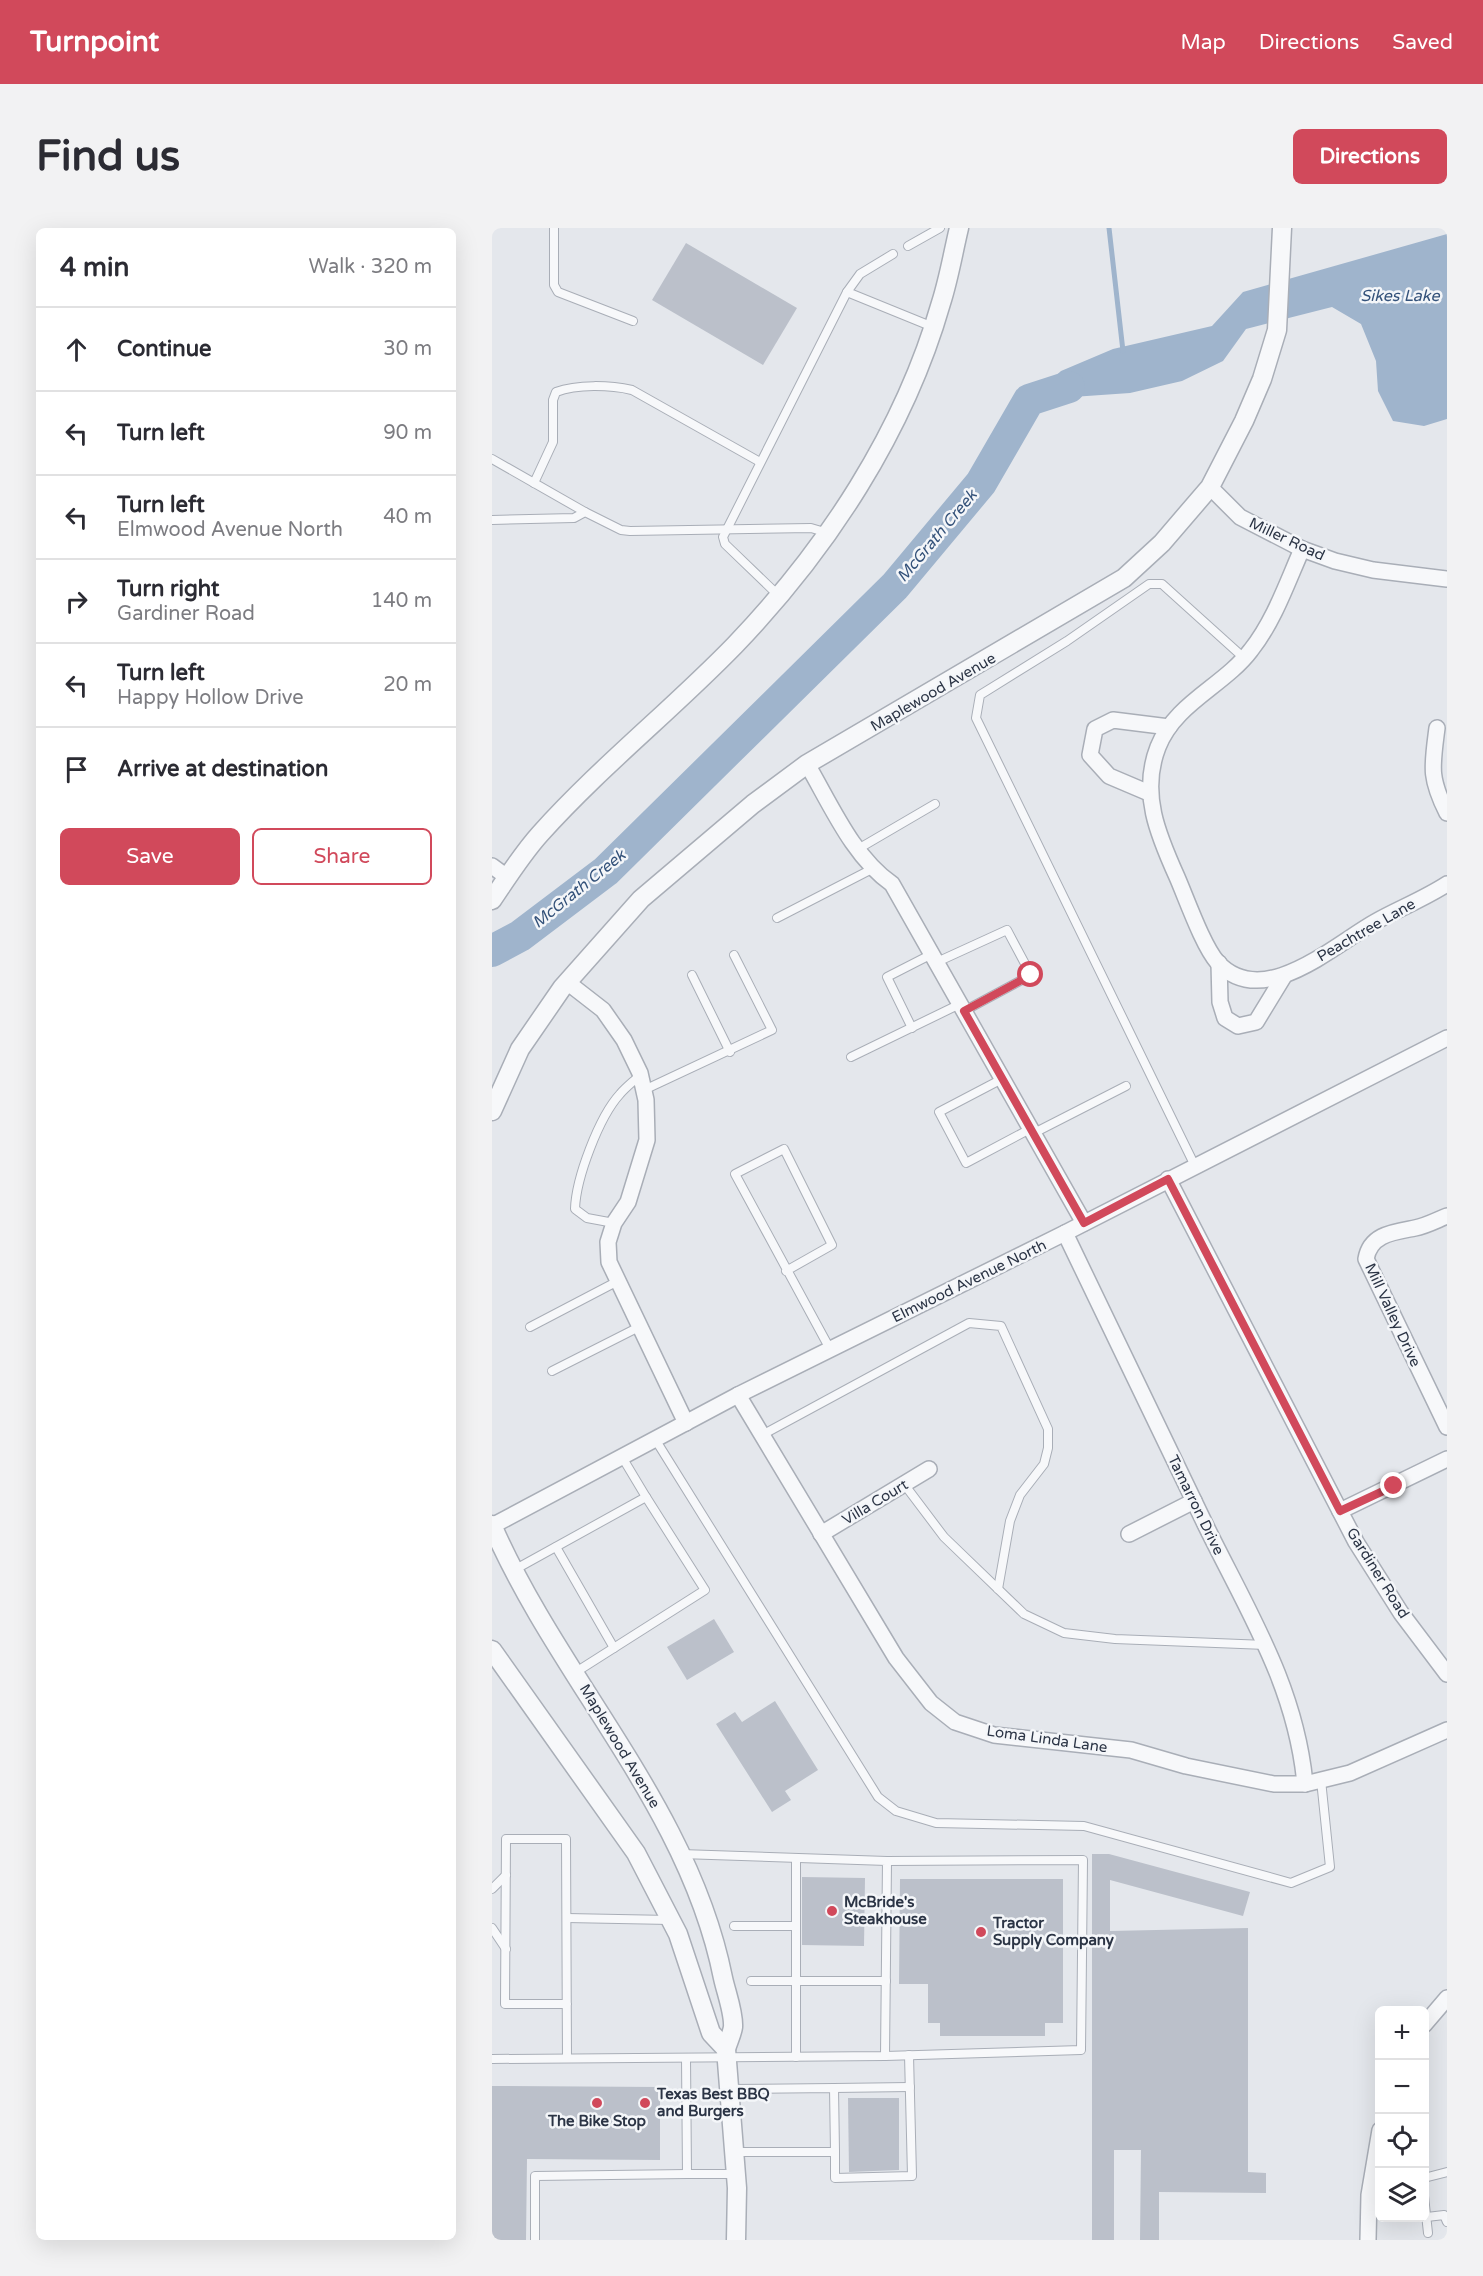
<!DOCTYPE html>
<html lang="en">
<head>
<meta charset="utf-8">
<style>
	body { margin:0; font-family:"Varela Round",sans-serif; background:#f2f2f3; color:#2b2b33 }
	.controls { position:absolute; right:18px; bottom:18px; display:grid; overflow:hidden; border-radius:9px; box-shadow:0 6px 24px #0002 }
	.controls button { width:54px; height:54px; display:grid; place-items:center; padding:0; border:0; border-bottom:2px solid #e1e1e2; background:#fff; color:#2b2b33; font:30px sans-serif }
	.stop { position:absolute; width:18px; height:18px; margin:-14px; border:4px solid #d1495b; border-radius:50%; background:#fff }
	.stop.end { background:#d1495b; border-color:#fff; box-shadow:0 2px 6px #0008 }
	.list { margin:0; padding:0; list-style:none }
	h2 { display:flex; justify-content:space-between; align-items:center; height:78px; margin:0; padding:0 24px; font-size:26px }
	h2 small { font-size:20px; font-weight:400; color:#7c7c81 }
	.list li { display:grid; grid-template-columns:39px 1fr auto; gap:18px; align-items:center; box-sizing:border-box; height:84px; padding:0 24px; border-top:2px solid #e1e1e2 }
	.list b { display:block; font-size:22px; white-space:nowrap }
	.list p { margin:0; font-size:20px; white-space:nowrap; color:#7c7c81 }
	.list em { font-size:20px; font-style:normal; color:#7c7c81 }
	.actions { display:flex; gap:12px; padding:18px 24px }
	.actions a { flex:1; padding:14px 0; border:2px solid #d1495b; border-radius:9px; text-align:center; font-size:21px; color:#d1495b }
	.actions .main { background:#d1495b; color:#fff }
	.icon { flex:none; width:33px; height:33px; fill:none; stroke:currentColor; stroke-width:2; stroke-linecap:round; stroke-linejoin:round }
	.map { position:relative; flex:none; width:955px; height:2012px; overflow:hidden; border-radius:9px }
	header { display:flex; align-items:center; gap:36px; box-sizing:border-box; height:84px; padding:0 30px; background:#d1495b; color:#fff }
	header strong { font-size:28px }
	nav { display:flex; gap:33px; margin-inline-start:auto; font-size:21px }
	.intro { display:flex; align-items:center; justify-content:space-between; box-sizing:border-box; height:144px; padding:0 36px }
	h1 { margin:0; font-size:42px }
	.button { padding:15px 27px; border-radius:9px; background:#d1495b; color:#fff; font-size:21px; font-weight:700 }
	main { display:flex; gap:36px; padding:0 36px }
	aside { flex:1; background:#fff; border-radius:9px; box-shadow:0 6px 24px #0002 }
	.map>svg:first-child { display:block }
</style>
</head>
<body>
<header>
<strong>Turnpoint</strong>
<nav><a>Map</a><a>Directions</a><a>Saved</a></nav>
</header>
<div class="intro"><h1>Find us</h1><a class="button">Directions</a></div>
<main>
<aside>
<h2>4 min<small>Walk · 320 m</small></h2>
<ul class="list">
<li><svg class="icon" aria-label="ahead" viewBox="0 0 24 24"><path d="M12 20V5M6 11l6-6 6 6"/></svg><div><b>Continue</b></div><em>30 m</em></li>
<li><svg class="icon" aria-label="left" viewBox="0 0 24 24"><path d="M17 20v-9H6M10 6l-5 5 5 5"/></svg><div><b>Turn left</b></div><em>90 m</em></li>
<li><svg class="icon" aria-label="left" viewBox="0 0 24 24"><path d="M17 20v-9H6M10 6l-5 5 5 5"/></svg><div><b>Turn left</b><p>Elmwood Avenue North</p></div><em>40 m</em></li>
<li><svg class="icon" aria-label="right" viewBox="0 0 24 24"><path d="M7 20v-9h11M14 6l5 5-5 5"/></svg><div><b>Turn right</b><p>Gardiner Road</p></div><em>140 m</em></li>
<li><svg class="icon" aria-label="left" viewBox="0 0 24 24"><path d="M17 20v-9H6M10 6l-5 5 5 5"/></svg><div><b>Turn left</b><p>Happy Hollow Drive</p></div><em>20 m</em></li>
<li><svg class="icon" aria-label="arrive" viewBox="0 0 24 24"><path d="M6 21V4h12l-3 4 3 4H6"/></svg><div><b>Arrive at destination</b></div></li>
</ul>
<div class="actions"><a class="main">Save</a><a>Share</a></div>
</aside>
<div class="map">
<svg width="955" height="2012" viewBox="0 0 955 2012">
	<rect width="100%" height="100%" fill="#e4e7ec"/>
	<!-- water -->
	<path fill="#9fb4cc" d="M955,6v185l-23,7 -31,-5 -15,-30 -2,-30 -15,-37 -29,-17 -86,22 -23,32 -41,20 -52,12 -101,7 32,-29 52,-22 99,-23 31,-34z"/>
	<g fill="none" stroke-linecap="round" stroke-linejoin="round">
		<!-- stream -->
		<path stroke="#9fb4cc" stroke-width="5" d="M617,0l14,123"/>
		<!-- river -->
		<path stroke="#9fb4cc" stroke-width="32" d="M0,723l28,-15 86,-65 289,-285 86,-103 48,-83 40,-13"/>
	</g>
	<!-- building -->
	<g fill="#bbc0ca">
		<path d="M194,15l111,65 -34,57 -111,-65z"/>
		<path d="M222,1391l20,33 -47,28 -20,-33z"/>
		<path d="M283,1473l43,69 -33,21 6,9 -19,12 -56,-88 19,-12 7,10z"/>
		<path d="M600,1626h17l141,38 -7,24 -133,-36v51l138,-3v244l18,1v20l-107,-1v48h-19l1,-90h-27v90h-22z"/>
		<path d="M310,1649l63,1 -1,68 -62,-1z"/>
		<path d="M408,1651h163v144h-18v13h-105v-13h-12v-39h-29z"/>
		<path d="M0,1858l168,1v73l-133,-1 -1,81h-34z"/>
		<path d="M356,1870h51v72l-50,2z"/>
	</g>
	<g fill="none" stroke-linecap="round" stroke-linejoin="round">
		<!-- service casing -->
		<g stroke="#a9aeb7" stroke-width="10">
			<g id="service">
				<path d="M62,0v57l4,7 75,29"/>
				<path d="M416,18l32,-18"/>
				<path d="M355,64l13,-18 33,-20"/>
				<path d="M0,231l93,53"/>
				<path d="M42,255l19,-41v-42l3,-8c21,-8 54,-7 76,-2l128,72"/>
				<path d="M0,292l82,-2 11,-6 36,18 9,1 181,-3 17,5"/>
				<path d="M286,367l-53,-51 -2,-7 124,-245 86,35"/>
				<path d="M366,621l77,-45"/>
				<path d="M285,690l95,-49"/>
				<path d="M445,734l70,-32 24,45 -67,36"/>
				<path d="M200,747l38,77"/>
				<path d="M420,800l-25,-51 45,-23"/>
				<path d="M359,829l109,-53"/>
				<path d="M510,851l-63,33 27,51 64,-34"/>
				<path d="M152,862l128,-60 -38,-75"/>
				<path d="M540,906l94,-48"/>
				<path d="M703,938l-219,-448 4,-23 87,-54 82,-57h13l82,74"/>
				<path d="M122,995l-27,-5 -12,-9c1,-31 24,-92 45,-115 6,-7 14,-13 20,-19"/>
				<path d="M294,1043l46,-26 -48,-96 -49,25 95,175"/>
				<path d="M38,1099l88,-46"/>
				<path d="M60,1143l87,-44"/>
				<path d="M270,1207l207,-112 32,3 47,103v19l-4,16 -24,31 -10,26 -12,68"/>
				<path d="M163,1211l223,358 18,14 40,12 148,3 207,57 39,-16 -9,-87"/>
				<path d="M412,1256l40,53 80,77 40,19 51,6 151,6"/>
				<path d="M64,1319l58,101"/>
				<path d="M22,1342l132,-73 -24,-40"/>
				<path d="M84,1444l129,-82 -59,-93"/>
				<path d="M304,1630v68"/>
				<path d="M0,1661l14,-14"/>
				<path d="M75,1690l103,2"/>
				<path d="M242,1698h62v131"/>
				<path d="M0,1700l14,21"/>
				<path d="M259,1753h135"/>
				<path d="M75,1776h-62l1,-165h60l1,219"/>
				<path d="M393,1828l196,-6 2,-190 -196,1"/>
				<path d="M194,1830l1,116h49"/>
				<path d="M0,1831l393,-3 2,-195 -206,-7"/>
				<path d="M342,1860l76,-1"/>
				<path d="M238,1861l104,-1 1,64h-100"/>
				<path d="M343,1924v26l77,-2 -3,-121"/>
				<path d="M932,1950l23,-6"/>
				<path d="M932,1968l4,37"/>
				<path d="M935,1989l17,-2 3,7"/>
				<path d="M43,2012v-64l152,-2"/>
			</g>
		</g>
		<!-- minor casing -->
		<g stroke="#a9aeb7" stroke-width="18">
			<g id="minor">
				<path d="M718,259l30,30 62,32 33,12 38,9 74,9"/>
				<path d="M810,321c-15,34 -28,72 -51,101 -27,36 -76,53 -93,97 -18,46 0,88 19,130 10,23 26,69 41,86 45,48 116,-18 157,-41 23,-13 49,-23 72,-38"/>
				<path d="M945,500c-5,39 -8,49 10,85"/>
				<path d="M315,536c24,41 46,93 85,120l192,339"/>
				<path d="M657,565l-40,-17 -19,-21 5,-26 18,-9 56,7"/>
				<path d="M0,638l15,11"/>
				<path d="M727,735l1,39 5,16 13,8 18,-4 28,-46"/>
				<path d="M75,754l36,28 21,30 16,33 6,27 1,40 -19,62 -14,21 -6,19 1,20 77,161"/>
				<path d="M676,951l188,363 45,71 46,61"/>
				<path d="M955,988c-10,4 -21,10 -32,12 -21,4 -45,6 -49,31l81,168"/>
				<path d="M573,1005c47,97 93,194 140,291 42,86 91,162 100,260"/>
				<path d="M246,1167l158,263 35,45 24,19 39,13 137,15 55,16 88,18h31l45,-11 97,-43"/>
				<path d="M848,1283l107,-52"/>
				<path d="M0,1298l246,-131 327,-162 382,-195"/>
				<path d="M329,1306l108,-65"/>
				<path d="M637,1306l65,-33"/>
				<path d="M932,1797l23,-27"/>
				<path d="M876,2012l1,-45 11,-65"/>
			</g>
		</g>
		<!-- tertiary casing -->
		<g stroke="#a9aeb7" stroke-width="21">
			<g id="tertiary">
				<path d="M0,672c15,-22 30,-46 48,-66 60,-67 132,-124 195,-189 92,-96 169,-213 206,-342 8,-25 12,-50 18,-75"/>
				<path d="M0,883l28,-62 42,-61 79,-89 112,-95 54,-40 317,-186 38,-35 48,-56 34,-66 18,-42 15,-49 5,-102"/>
				<path d="M0,1297c68,156 197,282 231,453 3,14 11,35 10,49 -1,7 -5,15 -7,22l11,139 -1,52"/>
				<path d="M0,1422l144,203 42,81 33,99 15,16"/>
			</g>
		</g>
		<!-- service -->
		<use href="#service" stroke="#f7f8fa" stroke-width="8"/>
		<!-- minor -->
		<use href="#minor" stroke="#f7f8fa" stroke-width="15"/>
		<!-- tertiary -->
		<use href="#tertiary" stroke="#f7f8fa" stroke-width="18"/>
	</g>
	<g fill="none" stroke-linecap="round" stroke-linejoin="round">
		<!-- route -->
		<path stroke="#d1495b" stroke-width="8" d="M539,747l-67,36 120,212 84,-44 172,332 54,-25"/>
	</g>
	<!-- markers -->
	<g fill="#d1495b" stroke="#f4f6f9" stroke-width="2">
		<circle cx="340" cy="1683" r="6"/>
		<circle cx="489" cy="1704" r="6"/>
		<circle cx="105" cy="1875" r="6"/>
		<circle cx="153" cy="1875" r="6"/>
	</g>
	<g text-anchor="middle" dominant-baseline="central" stroke-width="5" stroke-linejoin="round" paint-order="stroke">
		<!-- street labels -->
		<g font-size="15" fill="#2b3445" stroke="#f4f6f9">
			<text transform="translate(795 311) rotate(25)">Miller Road</text>
			<text transform="translate(441 464) rotate(-30)">Maplewood Avenue</text>
			<text transform="translate(874 702) rotate(-30)">Peachtree Lane</text>
			<text transform="translate(477 1053) rotate(-26)">Elmwood Avenue North</text>
			<text transform="translate(901 1087) rotate(65)">Mill Valley Drive</text>
			<text transform="translate(383 1274) rotate(-31)">Villa Court</text>
			<text transform="translate(704 1277) rotate(64)">Tamarron Drive</text>
			<text transform="translate(886 1345) rotate(58)">Gardiner Road</text>
			<text transform="translate(555 1511) rotate(8)">Loma Linda Lane</text>
			<text transform="translate(128 1518) rotate(59)">Maplewood Avenue</text>
		</g>
		<!-- poi labels -->
		<g font-size="15" font-weight="bold" fill="#2b3445" stroke="#f4f6f9" text-anchor="start">
			<text x="352" y="1674">McBride's<tspan x="352" dy="17">Steakhouse</tspan></text>
			<text x="501" y="1695">Tractor<tspan x="501" dy="17">Supply Company</tspan></text>
			<text x="165" y="1866">Texas Best BBQ<tspan x="165" dy="17">and Burgers</tspan></text>
			<text x="105" y="1893" text-anchor="middle">The Bike Stop</text>
		</g>
		<!-- water labels -->
		<g font-size="16" font-style="italic" fill="#34527a" stroke="#f4f6f9">
			<text x="908" y="68">Sikes Lake</text>
			<text transform="translate(445 308) rotate(-50)">McGrath Creek</text>
			<text transform="translate(87 661) rotate(-39)">McGrath Creek</text>
		</g>
	</g>
</svg>
<div class="controls">
<button>+</button>
<button>−</button>
<button><svg class="icon" aria-label="locate" viewBox="0 0 24 24"><circle cx="12" cy="12" r="6"/><path d="M12 2v4M12 18v4M2 12h4M18 12h4"/></svg></button>
<button><svg class="icon" aria-label="layers" viewBox="0 0 24 24"><path d="M12 4l9 5-9 5-9-5zM3 14l9 5 9-5"/></svg></button>
</div>
<div class="stop" style="left:539px;top:747px"></div>
<div class="stop end" style="left:902px;top:1258px"></div>
</div>
</main>
</body>
</html>
